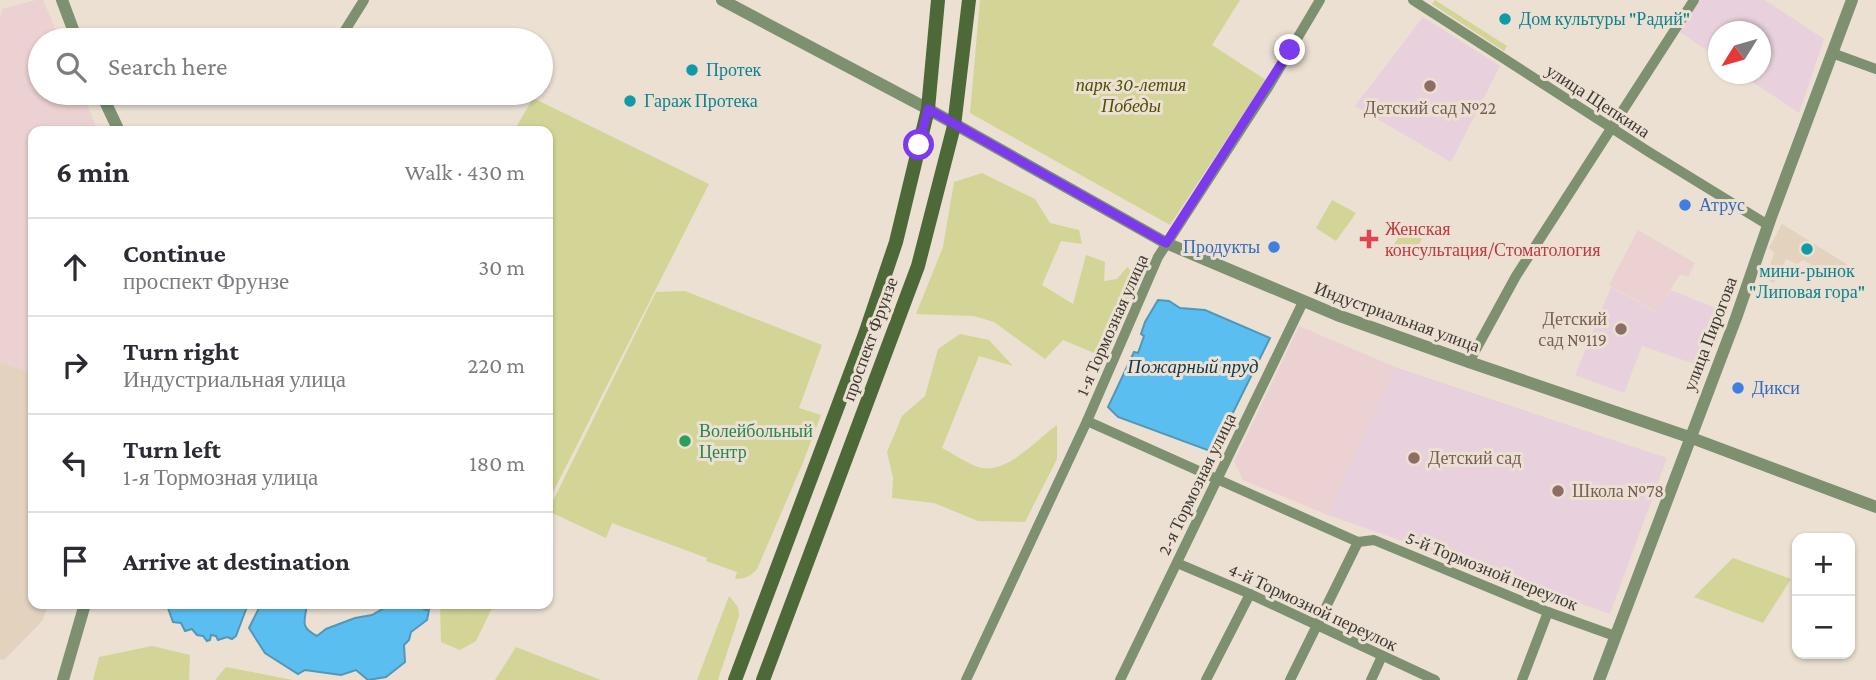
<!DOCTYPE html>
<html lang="en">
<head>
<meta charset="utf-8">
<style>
	body { margin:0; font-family:"Crimson Pro",serif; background:#f7f7f7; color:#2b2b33 }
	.controls { position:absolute; right:21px; bottom:21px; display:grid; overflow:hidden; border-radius:14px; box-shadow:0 2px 5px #0004 }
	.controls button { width:63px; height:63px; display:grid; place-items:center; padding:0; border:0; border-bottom:2px solid #e1e1e2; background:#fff; color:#2b2b33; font:35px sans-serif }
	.compass { position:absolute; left:1708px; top:21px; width:63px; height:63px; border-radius:50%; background:#fff; box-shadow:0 2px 5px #0004; rotate:233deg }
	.stop { position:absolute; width:21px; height:21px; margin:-16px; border:5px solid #7c3aed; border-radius:50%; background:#fff }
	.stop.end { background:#7c3aed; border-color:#fff; box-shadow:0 2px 7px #0008 }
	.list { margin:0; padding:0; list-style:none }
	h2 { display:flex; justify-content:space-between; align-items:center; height:91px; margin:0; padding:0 28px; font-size:30px }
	h2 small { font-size:23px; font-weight:400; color:#7c7c81 }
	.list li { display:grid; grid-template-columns:46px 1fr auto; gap:21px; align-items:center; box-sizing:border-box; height:98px; padding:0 28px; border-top:2px solid #e1e1e2 }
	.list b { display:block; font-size:26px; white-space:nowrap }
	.list p { margin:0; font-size:23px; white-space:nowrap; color:#7c7c81 }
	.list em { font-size:23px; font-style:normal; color:#7c7c81 }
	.icon { flex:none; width:38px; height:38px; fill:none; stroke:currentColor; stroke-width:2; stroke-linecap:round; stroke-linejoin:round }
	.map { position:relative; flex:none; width:1876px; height:680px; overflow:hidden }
	.search { position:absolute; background:#fff; box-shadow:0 2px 5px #0004; left:28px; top:28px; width:525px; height:77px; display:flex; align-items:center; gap:18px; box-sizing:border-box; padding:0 24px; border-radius:38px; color:#7c7c81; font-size:26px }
	.panel { position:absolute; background:#fff; box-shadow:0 2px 5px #0004; left:28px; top:126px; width:525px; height:483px; border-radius:14px }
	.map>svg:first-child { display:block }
</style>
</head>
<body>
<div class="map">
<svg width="1876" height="680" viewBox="0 0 1876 680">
	<rect width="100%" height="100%" fill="#ebe0d2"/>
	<!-- built -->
	<g fill="#e2d2be">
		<path d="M1782,224l66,41 -9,16 -36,-21 -6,4 -11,-5 -12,24 -8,-4 8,-26 -5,-5z"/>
		<path d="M0,363l33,10v231h15l-5,16 -39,40 -4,-1z"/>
	</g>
	<!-- industrial -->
	<g fill="#ebd1d1">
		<path d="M36,0h7l17,40h-20v53h42l16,38h-65v242l-33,-10v-346l2,-8z"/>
		<path d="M1638,230l57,33 -7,14 -8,-3 -23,38 -48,-27z"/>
		<path d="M1299,326l96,41 -67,148 -85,-35 -9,-18z"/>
	</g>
	<!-- education -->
	<g fill="#e8d1dc">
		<path d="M1696,0h69l59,39 -25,74 -58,-39h19v-42h-42v26l-41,-28z"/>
		<path d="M1423,17l77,49 -49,96 -96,-56z"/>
		<path d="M1611,287l45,25 15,-22 51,21 -21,55 -59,-20 -18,47 -49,-18z"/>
		<path d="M1395,367l272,91 -57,156 -282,-99z"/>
	</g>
	<!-- green -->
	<g fill="#d2d596">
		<path d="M980,0h260l-28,45 54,35 -96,145 -200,-112z"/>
		<path d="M1435,0l72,46 -3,5 -72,-47z"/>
		<path d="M533,98l176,86 -161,318v-371h-34z"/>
		<path d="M982,173l53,26 15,24 29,7 3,14 -21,-3 -19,44 31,19 13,-49 19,7 -1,19 13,-2 10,-12 14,13 -35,78 -43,-18 -18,19 -51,-37 -20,-6 -58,-2 27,-67 11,-65z"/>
		<path d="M1332,200l24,13 -20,28 -20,-13z"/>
		<path d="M1404,228l18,11 -11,20 -19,-11z"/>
		<path d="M685,291l137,54 -23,63 22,7 -19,50 -45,104c-6,7 -12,10 -22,10l2,-7 -31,-11 1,-3 -95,-35 -6,15 -58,-27 108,-219z"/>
		<path d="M960,334l29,6 24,26 -34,-10 -37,92c10,5 31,19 40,20 28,4 55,-29 75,-43v34l-32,63 -47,-1 -44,-18 -42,-5 1,-20 -6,-26 15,-36 23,-20 13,-47z"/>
		<path d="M1733,558l58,21 -28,44 -69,-26z"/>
		<path d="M729,596l9,11 1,9 -21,64h-21z"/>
		<path d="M440,604h54l-18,37 -16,9 -19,-8z"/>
		<path d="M152,646l38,9 -1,25h-96l6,-23z"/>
		<path d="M516,647l85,33h-106z"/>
		<path d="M226,667l67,13h-78z"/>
	</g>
	<!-- water -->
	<g fill="#5abff0" stroke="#5297b8" stroke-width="2">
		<path d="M1158,300l11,1 11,7 25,2 65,28 -54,109 -6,4 -92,-34 -10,-10 26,-55 4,1 6,-17 -3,-2 4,-12z"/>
		<path d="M161,604h87l-12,32 -4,3 -5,-2 -9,3 -2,-4 -5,-1 -1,5 -3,1 -4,-5 -6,-1 -5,-6 -7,2 -4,-8 -8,-1 -5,-14z"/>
		<path d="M261,604h46c-2,17 -8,23 10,32l9,-7 29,-11 17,-3 19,-11h25l9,6h4l-2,10 -16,12 -2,8 -5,5 1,17 -19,15 -18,3 -12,-10 -15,5 -36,-5 -7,4 -33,-21 -16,-25z"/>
	</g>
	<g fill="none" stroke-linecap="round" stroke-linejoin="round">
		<!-- minor -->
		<g stroke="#7d9070" stroke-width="10">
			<path d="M1413,0l236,152 119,73"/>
			<path d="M344,32l20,-32"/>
			<path d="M1832,53l44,16"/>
			<path d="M1469,362l47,-86 178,-276"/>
			<path d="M1087,421l271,121"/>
			<path d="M1358,542l16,-2 174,72 67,24"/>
			<path d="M1177,563l73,31 185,86"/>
			<path d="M966,680l121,-259 71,-164 111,-171 51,-86"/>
			<path d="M1120,680l183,-378"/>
			<path d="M1206,680l44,-86"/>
			<path d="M1290,680l68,-138"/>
			<path d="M1371,680l11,-24"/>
			<path d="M1522,680l26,-68"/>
		</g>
		<!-- tertiary -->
		<g stroke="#7d9070" stroke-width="12">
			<path d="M62,0l15,40"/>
			<path d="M722,0l206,109 238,134 171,72 132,47 220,75 187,70"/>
			<path d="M101,93l18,38"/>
			<path d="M63,680l22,-76"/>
			<path d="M1599,680l137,-362 35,-101 81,-217"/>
		</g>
		<!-- secondary -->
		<g stroke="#4e6938" stroke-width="14">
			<path d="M735,680l130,-346 31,-92 32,-133 10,-109"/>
			<path d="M763,680l155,-414 36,-140 15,-126"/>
		</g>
	</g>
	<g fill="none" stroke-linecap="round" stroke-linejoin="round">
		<!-- route -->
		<path stroke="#7c3aed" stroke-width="9" d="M919,145l9,-36 238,134 124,-193"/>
	</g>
	<!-- markers -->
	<g fill="#0f9aa8" stroke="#ebe0d2" stroke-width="2.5">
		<circle cx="1505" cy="19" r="7"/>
		<circle cx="692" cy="70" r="7"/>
		<circle cx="630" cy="101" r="7"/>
		<circle cx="1807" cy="249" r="7"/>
	</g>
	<g fill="#8d6e63" stroke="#ebe0d2" stroke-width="2.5">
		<circle cx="1430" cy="86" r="7"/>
		<circle cx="1621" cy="329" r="7"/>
		<circle cx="1414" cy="458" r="7"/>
		<circle cx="1558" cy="491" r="7"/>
	</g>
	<g fill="#3f7fe0" stroke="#ebe0d2" stroke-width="2.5">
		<circle cx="1685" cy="205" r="7"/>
		<circle cx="1274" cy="247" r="7"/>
		<circle cx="1738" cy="388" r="7"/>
	</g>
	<path fill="#e0444e" stroke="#ebe0d2" stroke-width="2.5" d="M1365.5 228.5h7v7h7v7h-7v7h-7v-7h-7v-7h7z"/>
	<circle fill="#2e9e5b" stroke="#ebe0d2" stroke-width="2.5" cx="685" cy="441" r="7"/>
	<g text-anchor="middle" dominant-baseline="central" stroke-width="6" stroke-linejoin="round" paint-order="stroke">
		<!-- culture labels -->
		<g font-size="18" fill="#0d838f" stroke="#ebe0d2" text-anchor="start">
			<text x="1519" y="19">Дом культуры "Радий"</text>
			<text x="706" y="70">Протек</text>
			<text x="644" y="101">Гараж Протека</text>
			<text x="1807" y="271" text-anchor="middle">мини-рынок<tspan x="1807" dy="21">"Липовая гора"</tspan></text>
		</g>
		<!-- park labels -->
		<g font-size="18" font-style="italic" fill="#4f5005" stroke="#ebe0d2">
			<text x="1131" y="85">парк 30-летия<tspan x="1131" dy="21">Победы</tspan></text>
		</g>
		<!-- street labels -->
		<g font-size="18" fill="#3e3a34" stroke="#ebe0d2">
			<text transform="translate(1598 101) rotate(33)">улица Щепкина</text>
			<text transform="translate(1397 317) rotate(20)">Индустриальная улица</text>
			<text transform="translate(1112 325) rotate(-66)">1-я Тормозная улица</text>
			<text transform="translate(1710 334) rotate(-69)">улица Пирогова</text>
			<text transform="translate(870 339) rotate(-70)">проспект Фрунзе</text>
			<text transform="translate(1197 484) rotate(-64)">2-я Тормозная улица</text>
			<text transform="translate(1492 571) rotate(22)">5-й Тормозной переулок</text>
			<text transform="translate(1313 607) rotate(25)">4-й Тормозной переулок</text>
		</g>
		<!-- education labels -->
		<g font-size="18" fill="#785e54" stroke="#ebe0d2" text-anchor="start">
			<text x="1430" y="108" text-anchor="middle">Детский сад №22</text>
			<text x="1607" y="319" text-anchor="end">Детский<tspan x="1607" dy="21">сад №119</tspan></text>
			<text x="1428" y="458">Детский сад</text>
			<text x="1572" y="491">Школа №78</text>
		</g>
		<!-- shop labels -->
		<g font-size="18" fill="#366cbe" stroke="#ebe0d2" text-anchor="start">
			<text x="1699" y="205">Атрус</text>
			<text x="1260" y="247" text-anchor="end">Продукты</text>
			<text x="1752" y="388">Дикси</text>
		</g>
		<!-- health labels -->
		<g font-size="18" fill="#be3a42" stroke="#ebe0d2" text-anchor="start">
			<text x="1385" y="229">Женская<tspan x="1385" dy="21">консультация/Стоматология</tspan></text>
		</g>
		<!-- leisure labels -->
		<g font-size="18" fill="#27864d" stroke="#ebe0d2" text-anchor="start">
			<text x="699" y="431">Волейбольный<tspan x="699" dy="21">Центр</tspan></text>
		</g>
		<!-- water labels -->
		<g font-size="19" font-style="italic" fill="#0e3a4e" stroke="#ebe0d2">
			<text x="1193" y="366">Пожарный пруд</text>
		</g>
	</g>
</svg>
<div class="controls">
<button>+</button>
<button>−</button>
</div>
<svg class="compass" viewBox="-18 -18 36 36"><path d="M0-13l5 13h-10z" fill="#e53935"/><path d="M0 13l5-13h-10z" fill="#7c7c81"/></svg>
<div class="stop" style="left:919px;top:145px"></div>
<div class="stop end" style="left:1290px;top:50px"></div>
<div class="search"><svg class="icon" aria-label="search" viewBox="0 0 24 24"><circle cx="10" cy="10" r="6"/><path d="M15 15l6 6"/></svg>Search here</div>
<section class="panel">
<h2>6 min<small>Walk · 430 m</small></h2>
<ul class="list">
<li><svg class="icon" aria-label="ahead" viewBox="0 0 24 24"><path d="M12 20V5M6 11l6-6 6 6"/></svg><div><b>Continue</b><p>проспект Фрунзе</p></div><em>30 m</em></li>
<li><svg class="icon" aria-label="right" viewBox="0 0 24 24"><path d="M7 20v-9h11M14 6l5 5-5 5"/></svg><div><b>Turn right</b><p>Индустриальная улица</p></div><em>220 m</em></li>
<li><svg class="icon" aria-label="left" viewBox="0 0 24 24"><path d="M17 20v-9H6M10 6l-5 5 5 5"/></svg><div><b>Turn left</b><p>1-я Тормозная улица</p></div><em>180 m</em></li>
<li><svg class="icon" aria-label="arrive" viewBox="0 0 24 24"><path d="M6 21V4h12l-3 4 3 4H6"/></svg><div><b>Arrive at destination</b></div></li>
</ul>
</section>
</div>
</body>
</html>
